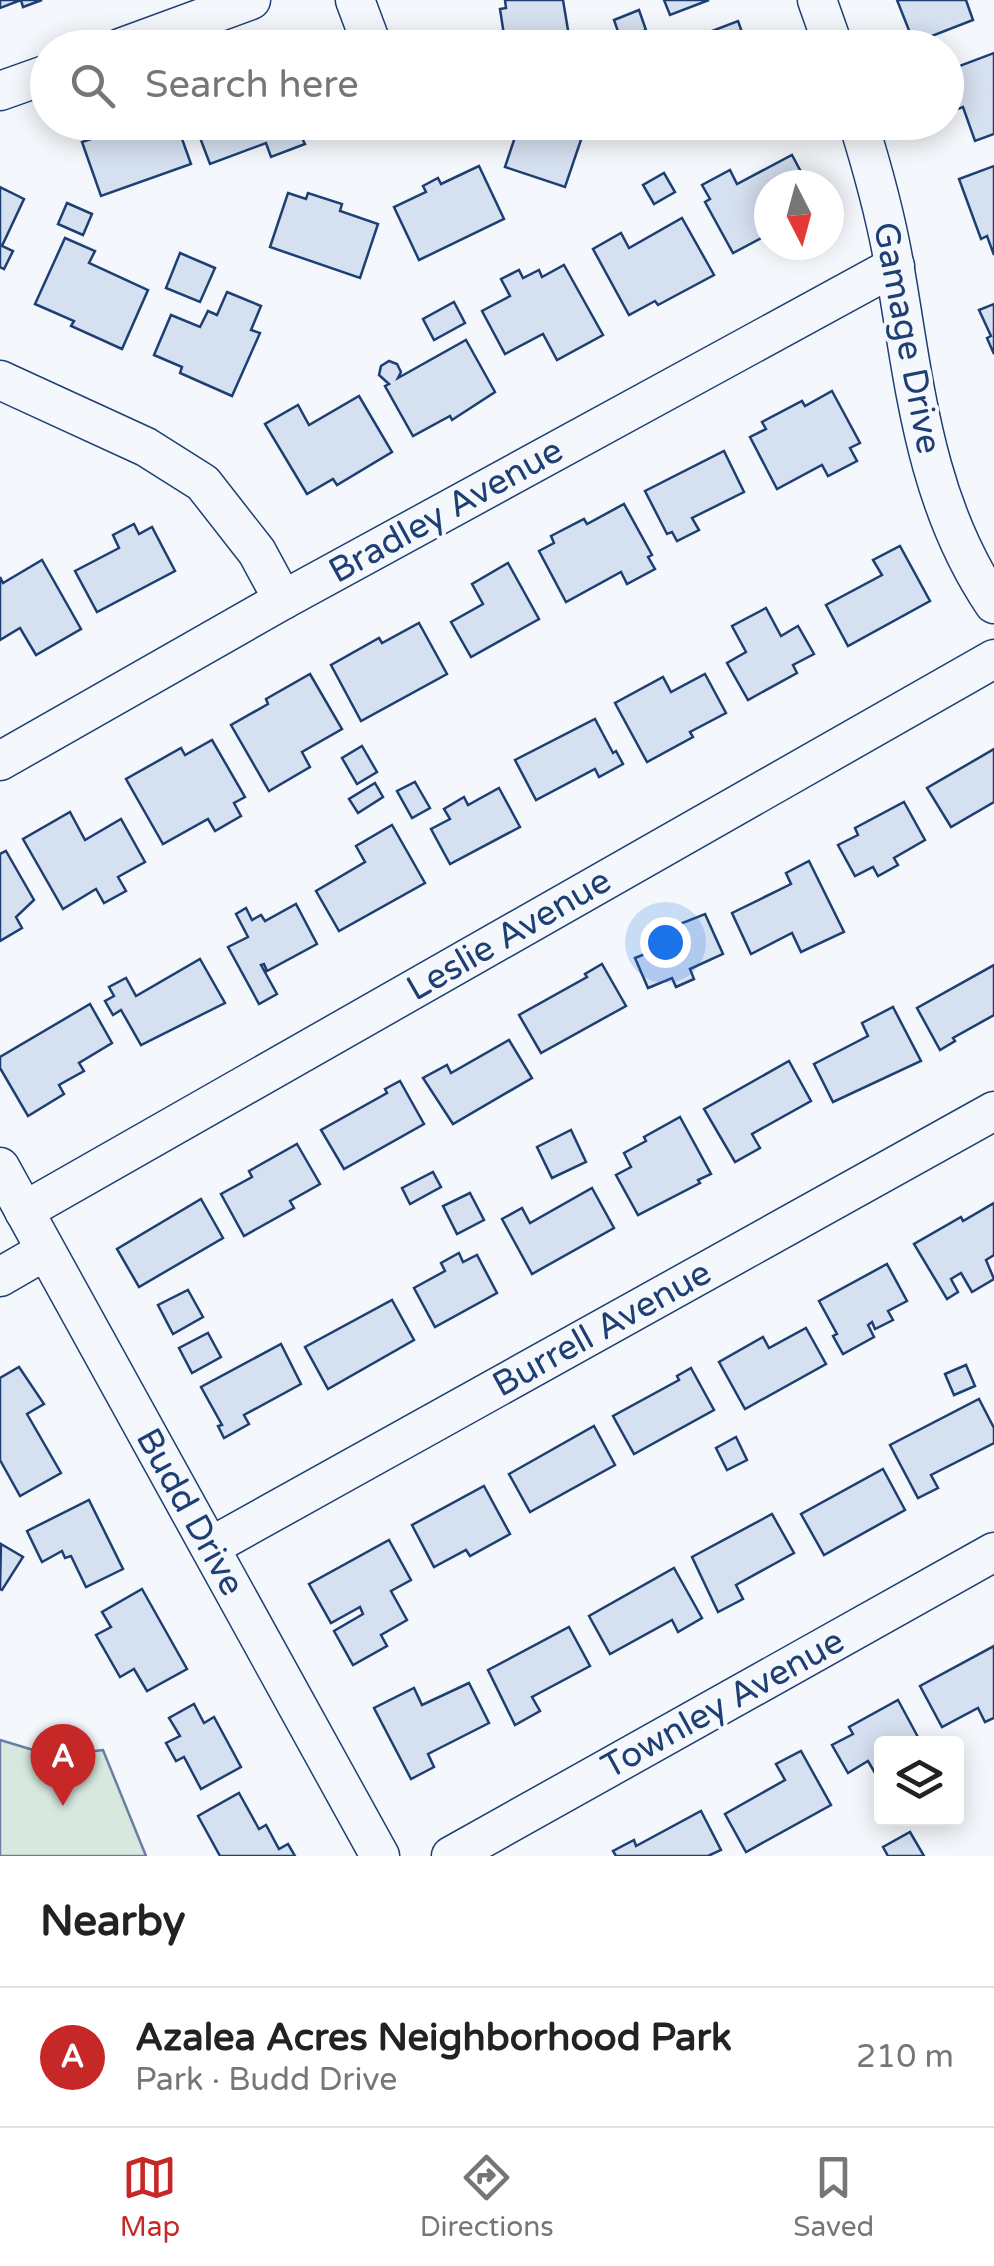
<!DOCTYPE html>
<html lang="en">
<head>
<meta charset="utf-8">
<style>
	body { margin:0; font-family:"Varela Round",sans-serif; background:#f6f6f6; color:#222 }
	.controls { position:absolute; right:30px; bottom:30px; display:grid; overflow:hidden; border-radius:10px; box-shadow:0 5px 25px #0003 }
	.controls button { width:90px; height:90px; display:grid; place-items:center; padding:0; border:0; border-bottom:2px solid #e0e0e0; background:#fff; color:#222; font:50px sans-serif }
	.compass { position:absolute; left:754px; top:170px; width:90px; height:90px; border-radius:50%; background:#fff; box-shadow:0 5px 25px #0003; rotate:174deg }
	.you { position:absolute; left:665px; top:942px; width:35px; height:35px; margin:-25px; border:8px solid #fff; border-radius:50%; background:#1a73e8; box-shadow:0 0 0 15px #1a73e833 }
	.badge { display:grid; place-items:center; width:65px; height:65px; border-radius:50%; background:#c62828; color:#fff; font-size:32px; font-weight:700 }
	.pin { position:absolute; translate:-50% -82px; filter:drop-shadow(0 2px 5px #0008) }
	.pin::after { content:''; position:absolute; top:52px; width:35px; height:30px; background:inherit; clip-path:polygon(0 0,100% 0,50% 100%) }
	.list { margin:0; padding:0; list-style:none }
	h2 { display:flex; justify-content:space-between; align-items:center; height:130px; margin:0; padding:0 40px; font-size:42px }
	h2 small { font-size:32px; font-weight:400; color:#767676 }
	.list li { display:grid; grid-template-columns:65px 1fr auto; gap:30px; align-items:center; box-sizing:border-box; height:140px; padding:0 40px; border-top:2px solid #e0e0e0 }
	.list b { display:block; font-size:38px; white-space:nowrap }
	.list p { margin:0; font-size:32px; white-space:nowrap; color:#767676 }
	.list em { font-size:32px; font-style:normal; color:#767676 }
	.icon { flex:none; width:55px; height:55px; fill:none; stroke:currentColor; stroke-width:2; stroke-linecap:round; stroke-linejoin:round }
	.map { position:relative; flex:none; width:994px; height:1856px; overflow:hidden }
	.search { position:absolute; background:#fff; box-shadow:0 5px 25px #0003; left:30px; right:30px; top:30px; height:110px; display:flex; align-items:center; gap:25px; box-sizing:border-box; padding:0 35px; border-radius:55px; color:#767676; font-size:38px }
	.sheet { height:270px; background:#fff }
	nav { display:flex; justify-content:space-around; align-items:center; box-sizing:border-box; height:140px; border-top:2px solid #e0e0e0; background:#fff; font-size:28px; color:#767676 }
	nav a { display:grid; justify-items:center; gap:5px }
	nav .on { color:#c62828 }
	.map>svg:first-child { display:block }
</style>
</head>
<body>
<div class="map">
<svg width="994" height="1856" viewBox="0 0 994 1856">
	<rect width="100%" height="100%" fill="#f4f7fb"/>
	<!-- green -->
	<path fill="#d7e8df" stroke="#687fa3" stroke-width="2.5" d="M0,1740l53,16 50,-6 43,106h-146z"/>
	<!-- building -->
	<g fill="#d5e0f0" stroke="#1d3f73" stroke-width="2.5">
		<path d="M0,0h42l-19,7 -2,-7 -21,8z"/>
		<path d="M505,0h58l8,48h-65l-6,-39 6,-1z"/>
		<path d="M664,0h45l-39,15z"/>
		<path d="M897,0h69l7,20 -59,23z"/>
		<path d="M639,10l7,20 -25,10 -7,-20z"/>
		<path d="M738,21l5,14 6,-2 5,15h-69l-2,-6z"/>
		<path d="M994,53v81l-19,7 -12,-34 -17,6v-42z"/>
		<path d="M119,122h57l15,42 -90,32 -19,-54 15,-5 -2,-6z"/>
		<path d="M194,122h100l11,22 -34,13 -5,-14 -56,21z"/>
		<path d="M520,122h67l-22,65 -60,-20z"/>
		<path d="M792,155l16,30h-39v49l-36,19 -28,-51 5,-3 -8,-14 28,-15 7,14z"/>
		<path d="M479,166l25,53 -85,41 -25,-53 32,-15 -3,-6 15,-8 3,6z"/>
		<path d="M994,166v89l-7,-19 -6,3 -22,-60z"/>
		<path d="M664,173l11,19 -21,12 -11,-19z"/>
		<path d="M0,187l24,12 -22,47 11,5 -9,18 -4,-2z"/>
		<path d="M288,193l18,6 2,-6 34,11 -2,7 38,13 -18,54 -90,-31z"/>
		<path d="M67,203l25,11 -9,21 -25,-11z"/>
		<path d="M682,218l32,57 -56,30 -3,-4 -26,14 -36,-66 28,-16 8,15z"/>
		<path d="M65,238l30,13 -6,12 59,27 -26,59 -51,-23 3,-5 -39,-17z"/>
		<path d="M180,253l35,15 -15,34 -34,-14z"/>
		<path d="M564,265l39,70 -46,25 -14,-26 -38,20 -23,-43 28,-15 -9,-17 18,-9 4,8 16,-8 3,7z"/>
		<path d="M227,292l34,14 -10,24 9,3 -28,63 -52,-23 2,-6 -28,-12 17,-40 29,12 8,-16 9,4z"/>
		<path d="M454,302l11,21 -31,17 -11,-21z"/>
		<path d="M994,304v50l-7,-16 4,-2 -12,-26z"/>
		<path d="M466,340l29,52 -43,28 -2,-4 -37,20 -28,-50 4,-2 -10,-9 2,-9 8,-5 8,3 4,8 -3,6z"/>
		<path d="M832,391l28,52 -10,5 7,13 -29,15 -6,-11 -45,24 -27,-52 16,-8 -4,-7 40,-21 3,5z"/>
		<path d="M359,396l33,56 -55,33 -4,-6 -26,15 -42,-70 33,-19 11,20z"/>
		<path d="M724,451l20,41 -52,26 7,12 -22,11 -5,-9 -5,2 -22,-43z"/>
		<path d="M624,504l28,51 -4,2 7,12 -28,15 -6,-12 -55,30 -27,-51 15,-8 -3,-7 33,-17 3,5z"/>
		<path d="M134,524l5,10 13,-7 23,44 -78,41 -22,-41 44,-23 -6,-13z"/>
		<path d="M900,546l30,55 -82,45 -22,-41 56,-30 -9,-15z"/>
		<path d="M42,560l39,69 -45,26 -16,-27 -20,12v-63l3,6z"/>
		<path d="M508,563l31,56 -68,38 -20,-35 32,-18 -11,-20z"/>
		<path d="M766,608l15,28 17,-10 16,28 -21,11 4,8 -49,27 -21,-37 19,-11 -14,-26z"/>
		<path d="M419,623l28,51 -86,47 -30,-56 48,-27 3,5z"/>
		<path d="M310,674l32,55 -40,23 8,15 -41,24 -38,-66 37,-21 -2,-5z"/>
		<path d="M705,674l21,39 -36,19 3,5 -46,25 -32,-59 48,-26 8,15z"/>
		<path d="M595,719l18,34 3,-2 7,13 -24,13 -4,-8 -59,31 -21,-40z"/>
		<path d="M212,740l33,57 -11,6 7,13 -26,15 -7,-12 -45,25 -37,-65 55,-31 4,7z"/>
		<path d="M362,746l15,26 -20,12 -15,-26z"/>
		<path d="M994,749v53l-43,25 -24,-39z"/>
		<path d="M415,782l15,26 -18,10 -15,-27z"/>
		<path d="M375,783l8,14 -25,16 -9,-14z"/>
		<path d="M499,788l21,39 -70,37 -19,-35 19,-10 -6,-10 20,-12 4,8z"/>
		<path d="M904,802l21,38 -31,18 4,7 -20,11 -5,-9 -18,9 -17,-31 20,-10 -3,-7z"/>
		<path d="M70,812l15,28 36,-21 24,43 -27,15 8,14 -22,12 -8,-14 -33,20 -40,-70z"/>
		<path d="M392,825l33,58 -86,48 -23,-40 49,-29 -9,-16z"/>
		<path d="M6,851l28,49 -18,17 6,11 -22,13v-87z"/>
		<path d="M809,861l35,71 -43,20 -9,-19 -41,21 -19,-41 59,-29 -5,-11z"/>
		<path d="M296,904l21,40 -50,27 -3,-7 -3,1 16,29 -18,10 -31,-57 20,-10 -12,-23 10,-6 6,12 9,-5 4,6z"/>
		<path d="M705,914l18,40 -33,15 4,10 -18,8 -4,-9 -24,10 -13,-30 20,-8 -3,-15z"/>
		<path d="M200,959l25,44 -84,42 -20,-35 -8,5 -8,-14 9,-5 -5,-9 17,-9 10,18z"/>
		<path d="M602,964l24,42 -85,47 -22,-38 68,-38 -2,-3z"/>
		<path d="M994,965v50l-41,23 2,3 -15,9 -23,-42z"/>
		<path d="M90,1004l22,39 -33,20 5,8 -25,14 5,9 -36,22 -28,-48v-11z"/>
		<path d="M893,1007l28,54 -88,41 -19,-38 54,-28 -6,-13z"/>
		<path d="M509,1040l23,38 -79,46 -30,-46 24,-13 4,8z"/>
		<path d="M789,1061l22,40 -59,33 8,14 -25,14 -31,-53z"/>
		<path d="M400,1081l24,43 -80,45 -23,-39 66,-37 -2,-4z"/>
		<path d="M680,1117l31,57 -13,6 2,3 -62,32 -22,-40 15,-8 -7,-14 22,-12 -2,-4z"/>
		<path d="M571,1130l15,32 -34,16 -15,-31z"/>
		<path d="M297,1144l23,40 -30,17 4,7 -50,28 -23,-42 31,-17 -3,-6z"/>
		<path d="M433,1172l8,15 -31,17 -8,-16z"/>
		<path d="M592,1188l22,40 -82,46 -30,-55 20,-11 8,15z"/>
		<path d="M470,1193l14,27 -27,14 -14,-28z"/>
		<path d="M201,1199l22,39 -84,49 -22,-38z"/>
		<path d="M994,1203v52l-8,5 8,19 -22,13 -11,-19 -10,6 7,13 -11,7 -33,-55 47,-27 2,4z"/>
		<path d="M459,1253l4,9 14,-7 20,38 -62,34 -21,-39 31,-17 -4,-8z"/>
		<path d="M887,1264l20,37 -19,10 5,9 -18,9 -3,-7 -4,3 6,12 -31,17 -10,-18 4,-2 -18,-33z"/>
		<path d="M188,1290l15,27 -30,17 -15,-29z"/>
		<path d="M392,1300l22,40 -86,49 -23,-42z"/>
		<path d="M806,1328l20,36 -81,45 -26,-47 44,-25 6,11z"/>
		<path d="M208,1333l13,24 -29,16 -13,-25z"/>
		<path d="M281,1344l20,40 -57,31 5,9 -25,14 -6,-12 4,-1 -21,-38z"/>
		<path d="M966,1365l9,21 -21,9 -9,-21z"/>
		<path d="M19,1367l25,37 -17,10 34,59 -41,23 -20,-36v-82z"/>
		<path d="M691,1368l23,42 -80,44 -21,-38 66,-36 -2,-4z"/>
		<path d="M979,1399l15,29v15l-63,32 7,13 -20,10 -28,-53z"/>
		<path d="M594,1426l21,39 -85,47 -21,-38z"/>
		<path d="M736,1437l11,23 -20,10 -11,-22z"/>
		<path d="M883,1469l22,41 -81,45 -23,-41z"/>
		<path d="M484,1486l26,48 -40,22 -4,-6 -32,17 -22,-42z"/>
		<path d="M89,1500l34,69 -37,18 -15,-31 -6,2 -3,-7 -20,11 -15,-31z"/>
		<path d="M772,1514l22,39 -58,32 7,14 -25,13 -26,-55z"/>
		<path d="M389,1540l22,40 -20,11 16,29 -26,15 6,11 -34,19 -19,-34 29,-17 -3,-7 -29,16 -22,-39z"/>
		<path d="M1,1544l22,13 -21,33 -2,-1z"/>
		<path d="M674,1568l28,50 -24,14 -6,-12 -62,34 -21,-38z"/>
		<path d="M142,1589l45,80 -40,22 -13,-22 -14,8 -24,-42 15,-8 -9,-15z"/>
		<path d="M569,1627l21,39 -58,31 8,14 -25,14 -27,-55z"/>
		<path d="M994,1646v72l-9,4 -7,-14 -36,19 -22,-41z"/>
		<path d="M469,1683l20,40 -61,31 6,13 -23,12 -37,-71 40,-20 8,17z"/>
		<path d="M898,1700l21,39 -8,5h-29v25l-7,4 -7,-12 -20,12 -16,-28 21,-11 -4,-7z"/>
		<path d="M194,1704l10,19 10,-6 27,50 -40,22 -17,-32 -8,4 -10,-18 14,-7 -11,-18z"/>
		<path d="M801,1751l30,54 -85,47 -21,-38 60,-34 -9,-16z"/>
		<path d="M239,1793l20,36 7,-4 13,24 9,-5 7,12h-75l-22,-40z"/>
		<path d="M701,1811l20,39 -13,6h-92l-3,-5 21,-11 2,6z"/>
		<path d="M910,1832l14,24h-36l-5,-9z"/>
	</g>
	<g fill="none" stroke-linecap="round" stroke-linejoin="round">
		<!-- minor casing -->
		<g stroke="#1d3f73" stroke-width="41">
			<g id="minor">
				<path d="M355,0l18,48"/>
				<path d="M817,0l17,48"/>
				<path d="M120,48l131,-48"/>
				<path d="M0,91l48,-17"/>
				<path d="M858,122c15,48 29,99 37,148 20,117 30,232 99,334"/>
				<path d="M0,380l146,67 57,36 54,69 26,48"/>
				<path d="M0,761l283,-161 612,-334"/>
				<path d="M0,1167l380,689"/>
				<path d="M24,1211l970,-552"/>
				<path d="M0,1277l45,-26"/>
				<path d="M210,1547l784,-436"/>
				<path d="M451,1856l543,-304"/>
			</g>
		</g>
		<!-- minor -->
		<use href="#minor" stroke="#f4f7fb" stroke-width="38"/>
	</g>
	<g text-anchor="middle" dominant-baseline="central" stroke-width="8" stroke-linejoin="round" paint-order="stroke">
		<!-- street labels -->
		<g font-size="35" fill="#1d3f73" stroke="#f4f7fb">
			<text transform="translate(907 338) rotate(79)">Gamage Drive</text>
			<text transform="translate(446 511) rotate(-29)">Bradley Avenue</text>
			<text transform="translate(509 935) rotate(-30)">Leslie Avenue</text>
			<text transform="translate(602 1329) rotate(-29)">Burrell Avenue</text>
			<text transform="translate(190 1512) rotate(61)">Budd Drive</text>
			<text transform="translate(723 1704) rotate(-29)">Townley Avenue</text>
		</g>
	</g>
</svg>
<div class="controls">
<button><svg class="icon" aria-label="layers" viewBox="0 0 24 24"><path d="M12 4l9 5-9 5-9-5zM3 14l9 5 9-5"/></svg></button>
</div>
<svg class="compass" viewBox="-18 -18 36 36"><path d="M0-13l5 13h-10z" fill="#e53935"/><path d="M0 13l5-13h-10z" fill="#767676"/></svg>
<div class="you"></div>
<div class="pin badge" style="left:63px;top:1806px">A</div>
<div class="search"><svg class="icon" aria-label="search" viewBox="0 0 24 24"><circle cx="10" cy="10" r="6"/><path d="M15 15l6 6"/></svg>Search here</div>
</div>
<section class="sheet">
<h2>Nearby<small></small></h2>
<ul class="list">
<li><span class="badge">A</span><div><b>Azalea Acres Neighborhood Park</b><p>Park · Budd Drive</p></div><em>210 m</em></li>
</ul>
</section>
<nav>
<a class="on"><svg class="icon" aria-label="map" viewBox="0 0 24 24"><path d="M3 6l6-2 6 2 6-2v14l-6 2-6-2-6 2zM9 4v14M15 6v14"/></svg>Map</a>
<a><svg class="icon" aria-label="directions" viewBox="0 0 24 24"><path d="M12 3l9 9-9 9-9-9zM9 14v-3h6M13 9l2 2-2 2"/></svg>Directions</a>
<a><svg class="icon" aria-label="saved" viewBox="0 0 24 24"><path d="M7 4h10v16l-5-4-5 4z"/></svg>Saved</a>
</nav>
</body>
</html>
